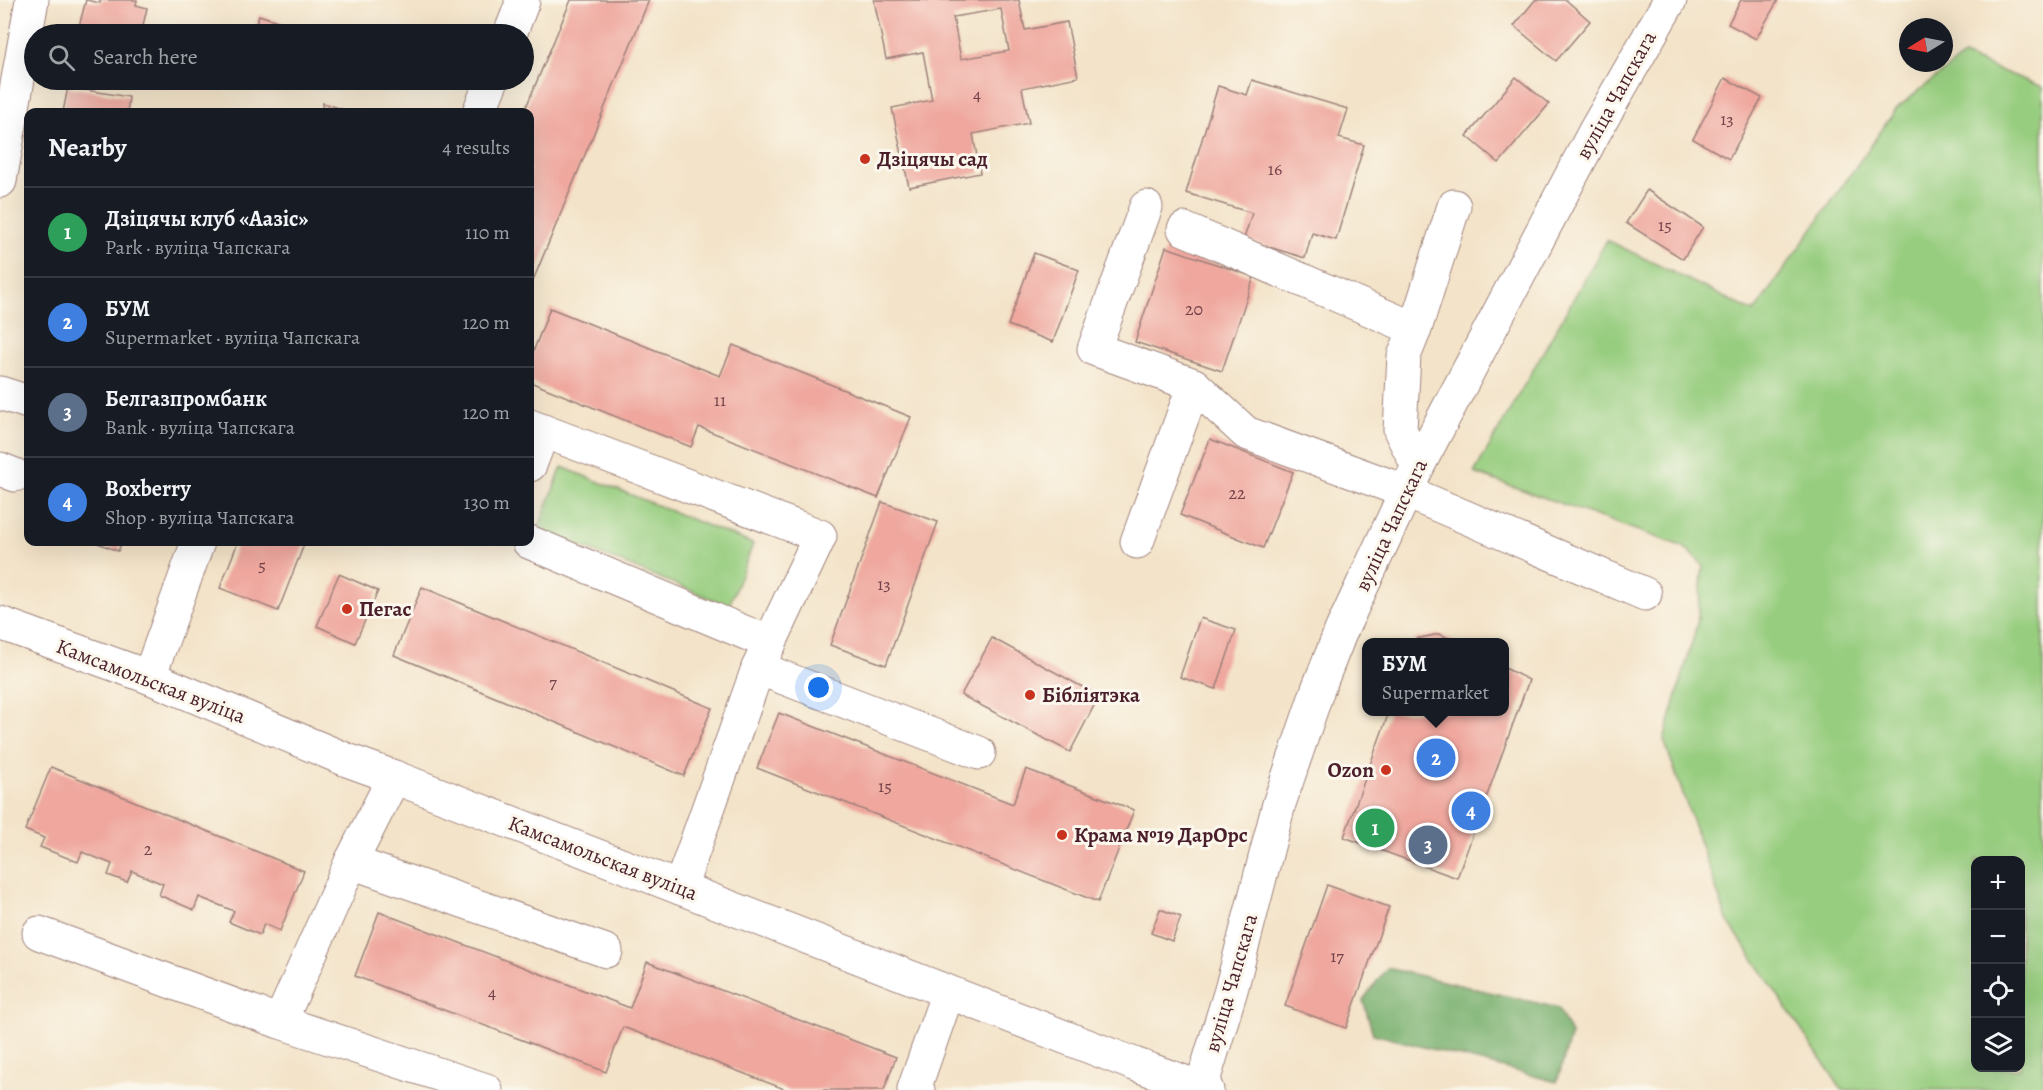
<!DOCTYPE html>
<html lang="en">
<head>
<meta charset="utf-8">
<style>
	body { margin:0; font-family:Alegreya,serif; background:#242831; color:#f1f3f6 }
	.controls { position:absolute; right:18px; bottom:18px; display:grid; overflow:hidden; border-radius:12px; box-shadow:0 6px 24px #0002 }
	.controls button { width:54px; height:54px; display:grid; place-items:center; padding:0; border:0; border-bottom:2px solid #363941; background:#171b24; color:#f1f3f6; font:30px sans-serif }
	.compass { position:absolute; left:1899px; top:18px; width:54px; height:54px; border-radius:50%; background:#171b24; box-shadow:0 6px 24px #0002; rotate:260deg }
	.you { position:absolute; left:819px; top:688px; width:21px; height:21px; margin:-15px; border:4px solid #fff; border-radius:50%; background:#1a73e8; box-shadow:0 0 0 9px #1a73e833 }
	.badge { display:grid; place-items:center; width:39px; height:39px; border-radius:50%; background:#d93025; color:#fff; font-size:20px; font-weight:700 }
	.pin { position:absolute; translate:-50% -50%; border:3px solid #fff; box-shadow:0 2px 6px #0006 }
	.popup { position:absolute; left:1362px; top:638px; width:147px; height:78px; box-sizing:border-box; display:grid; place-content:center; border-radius:12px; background:#171b24; filter:drop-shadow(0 2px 4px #0005); font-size:20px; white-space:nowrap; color:#9ea1a6 }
	.popup b { font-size:22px; color:#f1f3f6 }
	.popup::after { content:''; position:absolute; left:50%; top:100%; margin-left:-12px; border:12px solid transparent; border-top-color:#171b24 }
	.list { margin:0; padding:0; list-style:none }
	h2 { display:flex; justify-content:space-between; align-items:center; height:78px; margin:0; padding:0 24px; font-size:26px }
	h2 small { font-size:20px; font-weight:400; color:#9ea1a6 }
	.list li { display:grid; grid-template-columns:39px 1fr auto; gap:18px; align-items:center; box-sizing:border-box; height:90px; padding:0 24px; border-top:2px solid #363941 }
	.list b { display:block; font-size:22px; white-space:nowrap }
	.list p { margin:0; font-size:20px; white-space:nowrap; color:#9ea1a6 }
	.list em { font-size:20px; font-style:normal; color:#9ea1a6 }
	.icon { flex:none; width:33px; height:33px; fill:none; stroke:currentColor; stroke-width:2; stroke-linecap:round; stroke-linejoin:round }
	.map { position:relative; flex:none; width:2043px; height:1090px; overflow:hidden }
	.search { position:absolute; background:#171b24; box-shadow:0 6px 24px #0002; left:24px; top:24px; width:510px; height:66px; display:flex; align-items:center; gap:15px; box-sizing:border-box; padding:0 21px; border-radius:33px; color:#9ea1a6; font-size:22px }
	.panel { position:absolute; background:#171b24; box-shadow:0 6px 24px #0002; left:24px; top:108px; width:510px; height:438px; border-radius:12px }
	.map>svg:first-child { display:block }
</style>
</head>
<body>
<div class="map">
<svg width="2043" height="1090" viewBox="0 0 2043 1090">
	<rect width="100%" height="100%" fill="#fbf7ec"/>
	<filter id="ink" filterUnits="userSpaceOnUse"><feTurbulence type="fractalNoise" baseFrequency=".0167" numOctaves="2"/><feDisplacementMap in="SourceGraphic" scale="12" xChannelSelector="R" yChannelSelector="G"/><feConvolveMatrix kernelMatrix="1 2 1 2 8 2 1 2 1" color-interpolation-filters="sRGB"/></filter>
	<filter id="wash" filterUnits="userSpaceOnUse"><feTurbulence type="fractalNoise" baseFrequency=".008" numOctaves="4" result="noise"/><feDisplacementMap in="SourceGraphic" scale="24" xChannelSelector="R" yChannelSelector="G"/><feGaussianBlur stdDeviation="1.35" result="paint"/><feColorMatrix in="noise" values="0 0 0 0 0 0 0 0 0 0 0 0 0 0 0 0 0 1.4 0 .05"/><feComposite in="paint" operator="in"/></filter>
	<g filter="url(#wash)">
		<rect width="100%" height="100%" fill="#f3e3c8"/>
		<!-- green -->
		<g fill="#97cd7f" stroke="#707655" stroke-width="1.5" fill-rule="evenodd">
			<path d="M1963,56l80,31v1003h-201l-115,-170 -63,-180 33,-115 6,-60 -19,-18 -210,-74 133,-233 147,72 143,-204zM1976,860h44v208h-44z"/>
			<path d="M562,467l191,77 -24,62 -191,-77z"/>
		</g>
		<!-- forest -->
		<path fill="#79b06e" stroke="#62684c" stroke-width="1.5" d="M1387,968l171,40 13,26 -14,48 -184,-48 -10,-34z"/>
		<g id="blocks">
			<!-- building -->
			<g fill="#efa79e" fill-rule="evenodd">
				<path d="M86,0l14,3 1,-3h36l-1,5 11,3 -6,26h-64z"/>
				<path d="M571,0h78l-117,283 -2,-1v-170h-6z"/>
				<path d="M874,0h145l6,30 42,-8 11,55 -56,11 7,35 -56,11 7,39 -71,14 -17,-79 40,-8 -9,-48 -37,7zM1001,9l8,42 -48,8 -8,-42z"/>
				<path d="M1535,0h31l24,21 -34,40 -42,-35z"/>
				<path d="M1741,0h37l-22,39 -28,-15z"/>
				<path d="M259,15l58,19h-64z"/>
				<path d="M1516,77l33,27 -50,59 -32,-27z"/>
				<path d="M1725,78l37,20 -33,61 -36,-20z"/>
				<path d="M1252,80l96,29 -9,29 25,7 -28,95 -24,-7 -7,25 -61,-19 8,-26 -66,-20 32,-107 29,9z"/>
				<path d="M68,87l61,10 -2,15h-64z"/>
				<path d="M323,103l28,9h-30z"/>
				<path d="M1647,190l56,37 -20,32 -57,-36z"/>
				<path d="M1166,247l88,30 -32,94 -87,-29z"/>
				<path d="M1034,253l45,17 -26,72 -45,-17z"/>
				<path d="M550,308l170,68 13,-31 178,72 -33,81 -179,-71 -8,20 -161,-65v-22z"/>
				<path d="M1210,439l83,33 -30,76 -83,-33z"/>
				<path d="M882,502l56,20 -52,143 -56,-20z"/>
				<path d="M95,542h27l-4,9z"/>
				<path d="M238,542h67l-27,69 -58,-23z"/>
				<path d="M339,574l39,17 -23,52 -38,-17z"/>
				<path d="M422,587l290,121 -28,68 -290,-121z"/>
				<path d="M1200,618l36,12 -20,59 -36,-12z"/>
				<path d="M1439,634l18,8h-43l2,-3z"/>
				<path d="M992,638l107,58 -29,56 -109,-57z"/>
				<path d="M1505,668l24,12 -72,198 -113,-41 45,-125h116z"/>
				<path d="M779,713l234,91 13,-35 108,41 -36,92 -341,-134z"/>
				<path d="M51,767l253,104 -24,60 -16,-7 -4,11 -31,-13 5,-11 -35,-14 -5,13 -35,-15 4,-11 -31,-13 -5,11 -19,-7 4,-11 -30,-12 -4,10 -38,-15 4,-9 -19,-8z"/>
				<path d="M1327,885l62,22 -43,121 -61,-22z"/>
				<path d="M1160,909l21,8 -9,24 -21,-8z"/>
				<path d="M379,912l251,96 17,-46 249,95 -12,33h-97l-164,-63 -17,45 -251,-96z"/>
			</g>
		</g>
	</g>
	<g filter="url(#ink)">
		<use href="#blocks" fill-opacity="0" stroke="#9e817a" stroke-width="1.5"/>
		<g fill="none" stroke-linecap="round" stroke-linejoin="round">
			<!-- minor casing -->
			<g stroke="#9e817a" stroke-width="35">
				<g id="minor">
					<path d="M510,34l13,-33 -2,-1"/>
					<path d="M479,112l13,-32"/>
					<path d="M0,181l32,-181"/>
					<path d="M1146,207l-52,142 100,36"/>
					<path d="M1184,229l231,100 -11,27 -4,74 18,36"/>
					<path d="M1415,329l39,-123"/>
					<path d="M0,393l28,9"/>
					<path d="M530,426l290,110 -62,132"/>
					<path d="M530,465l13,-34"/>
					<path d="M0,469l15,6"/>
					<path d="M529,542l241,101"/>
					<path d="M1137,542l57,-157 52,48 161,59 238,102"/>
					<path d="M149,677l49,-135"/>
					<path d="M351,862l255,89"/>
					<path d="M680,888l78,-220 221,85"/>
					<path d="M39,933l241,89 71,-160 43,-85"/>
					<path d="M280,1022l206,68"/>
					<path d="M1201,1088l30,-98 48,-186 39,-115 23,-58 77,-165 177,-335 75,-131"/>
					<path d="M918,1090l-4,-1 34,-97"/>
				</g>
			</g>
			<!-- major casing -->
			<g stroke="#9e817a" stroke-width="35">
				<path id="major" d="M0,623l149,54 198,83 47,17 740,287 73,26"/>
			</g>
			<!-- minor -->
			<use href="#minor" stroke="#fff" stroke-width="33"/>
			<!-- major -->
			<use href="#major" stroke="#fff" stroke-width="33"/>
		</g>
	</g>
	<!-- markers -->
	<g fill="#c8321e" stroke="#fbf7ec" stroke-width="2">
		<circle cx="865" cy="159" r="6"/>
		<circle cx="347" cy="609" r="6"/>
		<circle cx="1030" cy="695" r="6"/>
		<circle cx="1386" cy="770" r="6"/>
		<circle cx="1062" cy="835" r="6"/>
	</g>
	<g text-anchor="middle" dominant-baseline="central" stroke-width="6" stroke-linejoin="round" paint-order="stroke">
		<!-- number labels -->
		<g font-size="18" fill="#734148">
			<text x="977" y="94">4</text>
			<text x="1727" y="119">13</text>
			<text x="1275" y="169">16</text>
			<text x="1665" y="225">15</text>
			<text x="1194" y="309">20</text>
			<text x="720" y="400">11</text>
			<text x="1237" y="493">22</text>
			<text x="262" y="565">5</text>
			<text x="884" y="584">13</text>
			<text x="553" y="682">7</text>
			<text x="885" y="786">15</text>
			<text x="148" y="849">2</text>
			<text x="1337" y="956">17</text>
			<text x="492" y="992">4</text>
		</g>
		<!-- street labels -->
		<g font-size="21" fill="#4a1f2b" stroke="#fbf7ec">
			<text transform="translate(1616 95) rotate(-61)">вуліца Чапскага</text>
			<text transform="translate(1391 525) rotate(-65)">вуліца Чапскага</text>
			<text transform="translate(151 681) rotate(21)">Камсамольская вуліца</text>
			<text transform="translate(603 858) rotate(21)">Камсамольская вуліца</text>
			<text transform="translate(1231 983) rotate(-74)">вуліца Чапскага</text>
		</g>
		<!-- poi labels -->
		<g font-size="21" font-weight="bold" fill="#4a1f2b" stroke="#fbf7ec" text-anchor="start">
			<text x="877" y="159">Дзіцячы сад</text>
			<text x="359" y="609">Пегас</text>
			<text x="1042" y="695">Бібліятэка</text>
			<text x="1374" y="770" text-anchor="end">Ozon</text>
			<text x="1074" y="835">Крама №19 ДарОрс</text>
		</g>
	</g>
</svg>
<div class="controls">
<button>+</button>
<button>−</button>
<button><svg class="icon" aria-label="locate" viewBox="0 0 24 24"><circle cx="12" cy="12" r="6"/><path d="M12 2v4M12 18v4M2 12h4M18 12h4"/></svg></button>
<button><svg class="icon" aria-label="layers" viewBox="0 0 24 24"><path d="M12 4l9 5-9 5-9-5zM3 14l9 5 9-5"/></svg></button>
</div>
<svg class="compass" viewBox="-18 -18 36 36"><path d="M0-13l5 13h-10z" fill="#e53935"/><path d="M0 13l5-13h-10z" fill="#9ea1a6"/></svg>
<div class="you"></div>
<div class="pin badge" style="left:1375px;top:828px;background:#2e9e5b">1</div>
<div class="pin badge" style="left:1436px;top:758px;background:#3f7fe0">2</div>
<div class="popup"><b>БУМ</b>Supermarket</div>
<div class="pin badge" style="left:1428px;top:845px;background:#5c6f8a">3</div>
<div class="pin badge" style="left:1471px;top:811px;background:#3f7fe0">4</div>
<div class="search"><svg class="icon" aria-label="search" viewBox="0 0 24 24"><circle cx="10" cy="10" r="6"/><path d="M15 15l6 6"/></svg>Search here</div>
<section class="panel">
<h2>Nearby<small>4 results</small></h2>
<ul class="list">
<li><span class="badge" style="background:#2e9e5b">1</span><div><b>Дзіцячы клуб «Аазіс»</b><p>Park · вуліца Чапскага</p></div><em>110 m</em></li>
<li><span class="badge" style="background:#3f7fe0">2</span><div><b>БУМ</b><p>Supermarket · вуліца Чапскага</p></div><em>120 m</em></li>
<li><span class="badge" style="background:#5c6f8a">3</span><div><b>Белгазпромбанк</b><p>Bank · вуліца Чапскага</p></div><em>120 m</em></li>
<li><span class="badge" style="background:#3f7fe0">4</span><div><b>Boxberry</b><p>Shop · вуліца Чапскага</p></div><em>130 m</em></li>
</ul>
</section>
</div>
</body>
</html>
